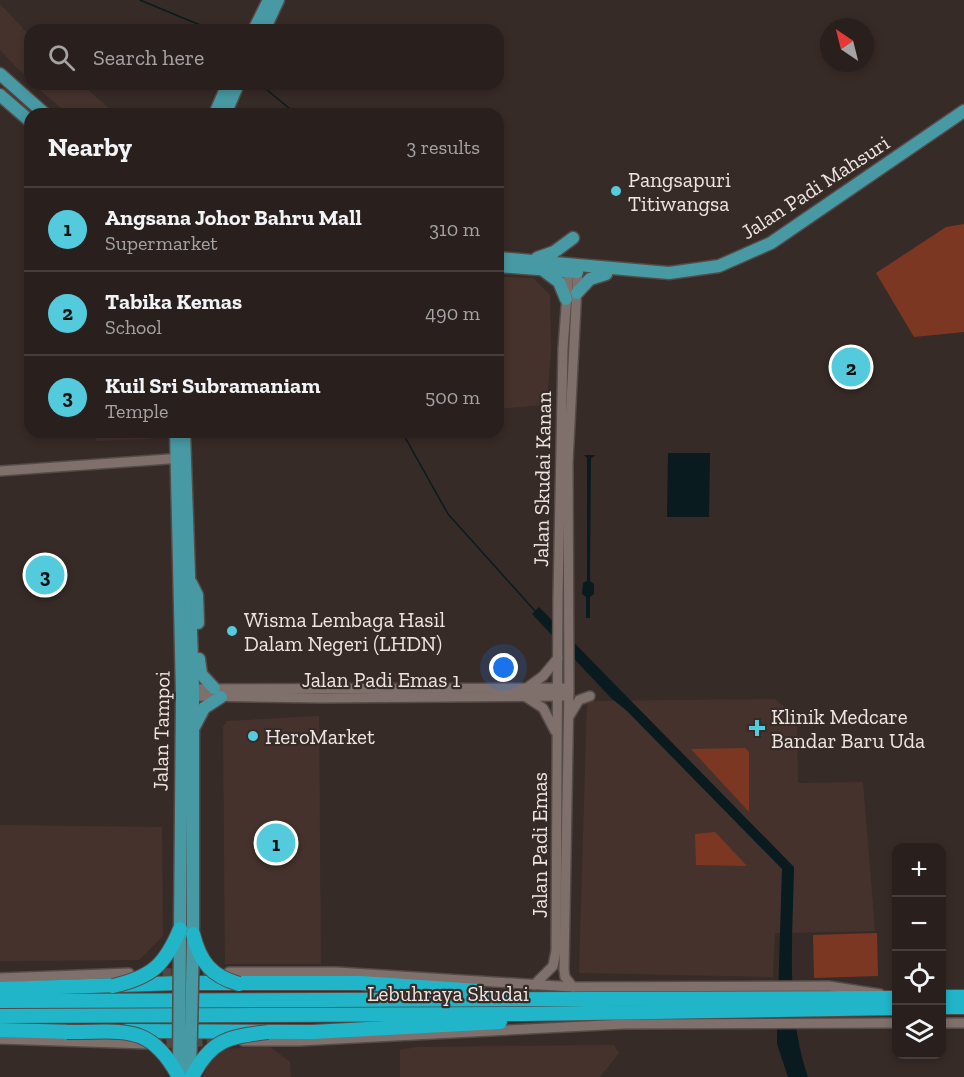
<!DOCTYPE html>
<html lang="en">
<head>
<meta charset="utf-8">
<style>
	body { margin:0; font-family:"Zilla Slab",serif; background:#312826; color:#f1f3f6 }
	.controls { position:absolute; right:18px; bottom:18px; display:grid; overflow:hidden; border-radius:12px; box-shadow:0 3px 9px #0003 }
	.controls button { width:54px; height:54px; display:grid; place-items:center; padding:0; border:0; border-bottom:2px solid #453e3b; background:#29201d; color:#f1f3f6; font:30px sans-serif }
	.compass { position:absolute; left:820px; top:18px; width:54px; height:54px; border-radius:50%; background:#29201d; box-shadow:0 3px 9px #0003; rotate:325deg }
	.you { position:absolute; left:504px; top:668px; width:21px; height:21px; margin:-15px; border:4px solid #fff; border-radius:50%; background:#1a73e8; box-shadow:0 0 0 9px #1a73e833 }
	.badge { display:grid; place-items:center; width:39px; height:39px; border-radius:50%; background:#54cadd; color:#111; font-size:20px; font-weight:700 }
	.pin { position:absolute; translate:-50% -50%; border:3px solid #fff; box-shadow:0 2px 6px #0006 }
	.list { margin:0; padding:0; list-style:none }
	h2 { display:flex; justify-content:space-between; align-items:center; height:78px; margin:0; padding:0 24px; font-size:26px }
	h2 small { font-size:20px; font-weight:400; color:#a5a3a4 }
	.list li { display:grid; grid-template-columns:39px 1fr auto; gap:18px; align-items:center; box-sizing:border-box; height:84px; padding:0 24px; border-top:2px solid #453e3b }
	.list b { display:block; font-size:22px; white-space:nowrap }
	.list p { margin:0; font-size:20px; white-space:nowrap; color:#a5a3a4 }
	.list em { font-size:20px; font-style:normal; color:#a5a3a4 }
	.icon { flex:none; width:33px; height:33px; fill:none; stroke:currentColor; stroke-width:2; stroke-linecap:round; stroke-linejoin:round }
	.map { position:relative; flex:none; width:964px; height:1077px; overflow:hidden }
	.search { position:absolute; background:#29201d; box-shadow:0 3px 9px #0003; left:24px; top:24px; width:480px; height:66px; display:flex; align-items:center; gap:15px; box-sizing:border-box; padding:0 21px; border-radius:18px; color:#a5a3a4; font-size:22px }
	.panel { position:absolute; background:#29201d; box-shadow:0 3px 9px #0003; left:24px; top:108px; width:480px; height:330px; border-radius:18px }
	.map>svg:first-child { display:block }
</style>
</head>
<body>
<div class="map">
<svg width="964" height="1077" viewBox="0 0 964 1077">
	<rect width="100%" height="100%" fill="#372b27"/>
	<!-- built -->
	<g fill="#46322d">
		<path d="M0,4l30,32v45l-30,-31z"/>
		<path d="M33,84h48l35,30h-48z"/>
		<path d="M498,277l35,1 17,17 1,55 -4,51 -5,4 -44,4z"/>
		<path d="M96,432h58v5l-4,2 -54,2z"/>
		<path d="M775,699l22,19 1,65 65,-1 12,149 -100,2 -2,44 -194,-4 8,-272z"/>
		<path d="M319,716l2,248h-96l-2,-237 4,-6z"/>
		<path d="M0,825l162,2 1,109 -24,24 -139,1z"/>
		<path d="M614,1045l5,8 -19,24h-200v-27l17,-3z"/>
		<path d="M269,1046l21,16 1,15h-88l6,-16 15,-12z"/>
	</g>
	<!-- green -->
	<g fill="#7b3722">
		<path d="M964,224v108l-50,5 -38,-64 70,-46z"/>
		<path d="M745,748l4,4v60l-58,-63z"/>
		<path d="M715,832l32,34 -51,-1 -1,-31z"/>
		<path d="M877,933l1,43 -64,2 -1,-43z"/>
	</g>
	<!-- water -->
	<g fill="#091b1e">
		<path d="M668,453h42l-1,64h-42z"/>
		<path d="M584,455h12l-5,3 -1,123 4,3v10l-4,3v21h-4v-21l-4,-3 1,-11 4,-2v-123z"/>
		<path d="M539,607l255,260c-1,69 -9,144 14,210h-20l-11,-33v-14l5,-161 -155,-158 -16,-13 -79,-84z"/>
	</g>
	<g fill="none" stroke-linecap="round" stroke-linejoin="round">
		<!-- stream -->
		<g stroke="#091b1e" stroke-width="1.5">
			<path d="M140,0l72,30"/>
			<path d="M260,84l36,30"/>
			<path d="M402,432l46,82 87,97"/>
		</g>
		<!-- minor-tunnel -->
		<g stroke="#524743" stroke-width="9" stroke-dasharray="9 4.5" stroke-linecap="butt">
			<path d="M149,973l67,-1"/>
			<path d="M153,1044l70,-3"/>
		</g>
		<!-- minor casing -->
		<g stroke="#544a47" stroke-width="12">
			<g id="minor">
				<path d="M0,471l183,-13"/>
				<path d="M528,687l15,-11 15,-18"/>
				<path d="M187,689l376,-1"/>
				<path d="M187,696l134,2 242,-2"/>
				<path d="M526,697l17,11 12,23"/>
				<path d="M570,715l9,-15 11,-4"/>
				<path d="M229,972h108l236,15 256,-1 51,8"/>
				<path d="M0,978l129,-5"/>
				<path d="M534,985l19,-19 3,-15 2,-354 5,-249 6,-80"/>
				<path d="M573,987l-8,-10 -1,-7 5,-282 -1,-226 10,-195"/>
				<path d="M942,1023h22"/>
				<path d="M0,1039l147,5"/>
				<path d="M243,1041h56l325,-17 272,-1"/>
			</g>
		</g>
		<!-- major casing -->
		<g stroke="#544a47" stroke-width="15">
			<g id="major">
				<path d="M254,30l15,-30"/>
				<path d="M264,30l14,-30"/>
				<path d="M0,74l45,40"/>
				<path d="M0,95l30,26"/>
				<path d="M215,114l13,-30"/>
				<path d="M225,114l13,-30"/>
				<path d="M498,258l171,15 50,-7 52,-23 193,-132"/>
				<path d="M537,258l17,-6 19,-14"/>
				<path d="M498,266l79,6"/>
				<path d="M543,270l16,12 7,17"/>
				<path d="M577,293l13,-14 16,-5"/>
				<path d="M176,432l6,262 -2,235"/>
				<path d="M184,432l9,256v246"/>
				<path d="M191,583l6,12 1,28"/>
				<path d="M199,659l2,15 13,14"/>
				<path d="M194,727l10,-19 17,-11"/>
			</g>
		</g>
		<!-- highway casing -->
		<g stroke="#544a47" stroke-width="16">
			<g id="highway">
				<path d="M0,989l180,-6h181l117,8"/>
				<path d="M942,997h22"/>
				<path d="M0,1001l896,-3"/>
				<path d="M942,1007h22"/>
				<path d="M0,1016l524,-2 372,-6"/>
				<path d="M0,1030l77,2"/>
				<path d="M127,1031l185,1 188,-10"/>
			</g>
		</g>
		<!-- minor -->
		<use href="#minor" stroke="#7f706c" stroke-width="9"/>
		<!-- major -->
		<use href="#major" stroke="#4799a4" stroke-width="12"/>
		<!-- highway -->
		<use href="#highway" stroke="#21b5c9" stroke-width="14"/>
		<!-- major-bridge casing -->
		<g stroke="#544a47" stroke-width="15" stroke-linecap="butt">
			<g id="major-bridge">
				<path d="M179,1077l1,-146"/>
				<path d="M190,1077l3,-137"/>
			</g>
		</g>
		<!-- highway-bridge casing -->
		<g stroke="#544a47" stroke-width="16" stroke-linecap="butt">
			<g id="highway-bridge">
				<path d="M193,934c7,28 18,42 46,50"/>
				<path d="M113,986c39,-9 52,-21 67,-57"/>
				<path d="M67,1032c55,1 82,-11 112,45"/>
				<path d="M192,1077c19,-38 37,-40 76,-45"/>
			</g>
		</g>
		<!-- major-bridge -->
		<use href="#major-bridge" stroke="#4799a4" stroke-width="12"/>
		<!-- highway-bridge -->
		<use href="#highway-bridge" stroke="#21b5c9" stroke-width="14"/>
	</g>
	<!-- markers -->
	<g fill="#54cadd" stroke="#372b27" stroke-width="2">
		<circle cx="616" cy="191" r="6"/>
		<circle cx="232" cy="631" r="6"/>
		<path d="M754 719h6v6h6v6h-6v6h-6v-6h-6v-6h6z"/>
		<circle cx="253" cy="736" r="6"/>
	</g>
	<g text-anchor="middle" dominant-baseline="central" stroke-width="4.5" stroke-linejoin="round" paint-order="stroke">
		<!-- poi labels -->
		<g font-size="21" fill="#ede5e2" stroke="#372b27" text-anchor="start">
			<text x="628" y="179">Pangsapuri<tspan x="628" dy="24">Titiwangsa</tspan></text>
			<text x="244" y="619">Wisma Lembaga Hasil<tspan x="244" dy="24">Dalam Negeri (LHDN)</tspan></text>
			<text x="771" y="716">Klinik Medcare<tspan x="771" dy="24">Bandar Baru Uda</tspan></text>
			<text x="265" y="736">HeroMarket</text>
		</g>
		<!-- street labels -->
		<g font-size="21" fill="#ede5e2" stroke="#372b27">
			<text transform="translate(815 187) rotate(-33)">Jalan Padi Mahsuri</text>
			<text transform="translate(542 479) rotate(-89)">Jalan Skudai Kanan</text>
			<text x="381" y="679">Jalan Padi Emas 1</text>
			<text transform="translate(161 731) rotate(-89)">Jalan Tampoi</text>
			<text transform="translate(539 845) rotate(-90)">Jalan Padi Emas</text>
			<text x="448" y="993">Lebuhraya Skudai</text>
		</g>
	</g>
</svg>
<div class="controls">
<button>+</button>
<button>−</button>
<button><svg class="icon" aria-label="locate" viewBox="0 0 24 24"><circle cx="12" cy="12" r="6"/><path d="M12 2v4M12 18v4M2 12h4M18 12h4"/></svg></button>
<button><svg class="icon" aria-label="layers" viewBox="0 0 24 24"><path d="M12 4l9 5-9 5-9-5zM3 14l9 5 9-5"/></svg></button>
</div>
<svg class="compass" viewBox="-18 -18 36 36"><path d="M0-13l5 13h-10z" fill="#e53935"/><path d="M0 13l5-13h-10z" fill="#a5a3a4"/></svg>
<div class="you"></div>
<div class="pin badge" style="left:276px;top:843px">1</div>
<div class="pin badge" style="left:851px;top:367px">2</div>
<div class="pin badge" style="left:45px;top:575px">3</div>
<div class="search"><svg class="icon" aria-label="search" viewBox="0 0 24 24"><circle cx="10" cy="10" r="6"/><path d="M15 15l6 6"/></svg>Search here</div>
<section class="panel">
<h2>Nearby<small>3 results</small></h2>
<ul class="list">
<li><span class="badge">1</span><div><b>Angsana Johor Bahru Mall</b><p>Supermarket</p></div><em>310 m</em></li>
<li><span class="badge">2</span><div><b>Tabika Kemas</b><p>School</p></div><em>490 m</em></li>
<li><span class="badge">3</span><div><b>Kuil Sri Subramaniam</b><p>Temple</p></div><em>500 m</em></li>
</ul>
</section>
</div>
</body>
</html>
